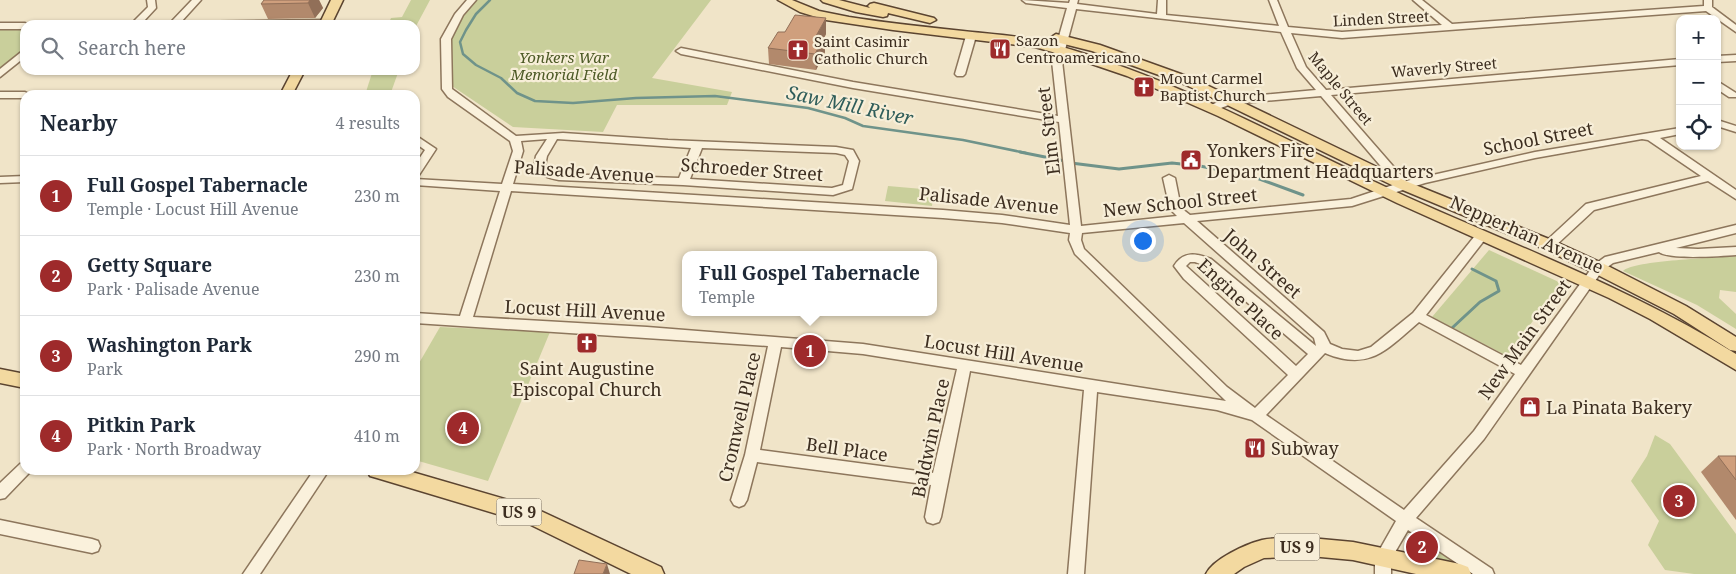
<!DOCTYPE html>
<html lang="en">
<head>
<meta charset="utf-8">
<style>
	body { margin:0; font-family:"Noto Serif",serif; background:#f6f6f7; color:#1f2937 }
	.controls { position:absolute; right:15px; top:15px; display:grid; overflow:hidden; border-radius:10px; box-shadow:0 1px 4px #0004 }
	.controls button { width:45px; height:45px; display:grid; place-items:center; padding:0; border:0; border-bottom:1px solid #e0e1e3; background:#fff; color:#1f2937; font:25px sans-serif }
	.you { position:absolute; left:1142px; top:240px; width:18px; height:18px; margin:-12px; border:4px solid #fff; border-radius:50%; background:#1a73e8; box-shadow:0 0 0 8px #1a73e833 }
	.badge { display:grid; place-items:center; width:32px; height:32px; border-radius:50%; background:#9e2a2b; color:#fff; font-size:16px; font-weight:700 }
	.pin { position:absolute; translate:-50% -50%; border:2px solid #fff; box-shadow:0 1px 5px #0006 }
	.popup { position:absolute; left:682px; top:251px; width:255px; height:65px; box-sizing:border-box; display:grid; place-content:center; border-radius:10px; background:#fff; filter:drop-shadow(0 1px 4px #0005); font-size:16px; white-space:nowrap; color:#747a83 }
	.popup b { font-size:19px; color:#1f2937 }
	.popup::after { content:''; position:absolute; left:50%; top:100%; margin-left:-10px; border:10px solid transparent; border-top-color:#fff }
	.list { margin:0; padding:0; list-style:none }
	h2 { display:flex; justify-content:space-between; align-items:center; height:65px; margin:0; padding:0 20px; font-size:21px }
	h2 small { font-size:16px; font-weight:400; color:#747a83 }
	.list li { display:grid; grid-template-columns:32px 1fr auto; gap:15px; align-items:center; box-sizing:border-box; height:80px; padding:0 20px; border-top:1px solid #e0e1e3 }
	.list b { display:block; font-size:19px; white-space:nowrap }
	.list p { margin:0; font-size:16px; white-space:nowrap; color:#747a83 }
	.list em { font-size:16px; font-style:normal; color:#747a83 }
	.icon { flex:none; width:28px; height:28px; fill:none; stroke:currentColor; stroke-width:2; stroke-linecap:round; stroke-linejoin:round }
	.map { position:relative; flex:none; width:1736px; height:574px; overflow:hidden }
	.search { position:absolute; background:#fff; box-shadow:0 1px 4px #0004; left:20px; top:20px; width:400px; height:55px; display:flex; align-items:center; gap:12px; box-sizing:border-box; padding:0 18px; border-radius:15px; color:#747a83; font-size:19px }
	.panel { position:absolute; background:#fff; box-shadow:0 1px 4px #0004; left:20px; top:90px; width:400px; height:385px; border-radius:15px }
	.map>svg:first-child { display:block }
</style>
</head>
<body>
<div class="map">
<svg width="1736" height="574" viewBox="0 0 1736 574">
	<rect width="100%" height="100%" fill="#f0e4c8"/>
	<!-- green -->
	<g fill="#c9cf9b">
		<path d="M411,0h19l-15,28v-3h-27l3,-7 11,-1z"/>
		<path d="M475,0h236l-59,78 80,14 -5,13h-110l-14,27 -90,-5 -61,-41 -4,-48 17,-27z"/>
		<path d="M0,30h25v19l-25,21z"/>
		<path d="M373,70h26l-9,25h-25z"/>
		<path d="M888,186l46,4 -2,16 -47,-5z"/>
		<path d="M1489,250l72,33 -54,73 -75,-39z"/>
		<path d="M1736,256v36l-16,-2 -1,8 17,16v15l-39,-24 -74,-34c11,-11 94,-13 113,-15z"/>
		<path d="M440,327l110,5 -62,149 -73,-21v-90z"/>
		<path d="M1655,435l15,9 66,90v40h-42l-29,-4 -17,-25 11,-24 -28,-40 16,-25z"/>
		<path d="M1419,540l43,27 -53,-12z"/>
	</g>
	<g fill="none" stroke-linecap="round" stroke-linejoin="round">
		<!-- stream-far1 -->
		<path stroke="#6f938a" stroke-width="2.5" d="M490,0l-14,14 -10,16 -6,12 3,12 13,11 25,13 16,15 18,8 38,2 63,-5 79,-2 93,12 37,10 18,8 100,14 63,13"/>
		<!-- stream -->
		<g stroke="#6f938a" stroke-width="3">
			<path d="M1020,152l45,9"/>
			<path d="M1071,163l48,6 53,-6 28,3 54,11 49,18"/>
			<path d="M1452,328l28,-26 19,-11 -3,-10 -24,-12"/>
		</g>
		<!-- minor casing -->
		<g stroke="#8d765c" stroke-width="3">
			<g id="minor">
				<path d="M147,0h8l1,8 -13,14h28l21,-22h9l-20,22 145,-2 4,3 -1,2h-235l4,-3h35l15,-15z"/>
				<path d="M467,0h9l-13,15 -12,24 1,50 64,47 47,-3 105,7 168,7 17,3 6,11 -7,28 -19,6 -150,-10 -124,-5c-11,-2 -18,-4 -25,-14l2,-10 11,-17 -26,2 2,10 -10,33 430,26 59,5 68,10 -11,-103 -206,-34 -172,-34 -5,-3 5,-3 172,34 205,34 -6,-55 15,-53 -41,-5 -4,-3 47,3 1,-3h8l-1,4 80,10 1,-14h8v15l113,11 -10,-26h8l11,27 54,5 100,-7 -29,-25h9l30,24 252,-18v-6h8v7l24,18v7l-30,-21 -364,27 -51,-5 15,34 20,23 354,-31v6l-349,30 75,86 129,-29 145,-24v6l-20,4 76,52v9l-28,-18 -114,29 -41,38h-8l-2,-3 2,-3 41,-38 115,-28 -53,-36 -6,-1 -107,19 -110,25 -73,23 -155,15 127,111 6,12 12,5 16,2 13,-4 42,-34 65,-81h8l2,3 -2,3 -60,77 95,50 73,-100 11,-8 131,-32v8l-60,15 22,1 38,-2v8c-15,1 -67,5 -77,-3l-46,11 -11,8 -118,168 -68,79 76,51 2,5h-21l-65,-44 -17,29v15h-16v-16l21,-37 -144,-101 -35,-10 -120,-18 -13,182h-16l16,-184 -114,-19 -29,146 -2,5 -6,2 -6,-2 -2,-5 6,-32 -174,-23 -10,38 -3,5 -5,2 -5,-2 -3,-5 14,-45 23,-109 -353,-23v-10l45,3 40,-125 -85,-6v-6l87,5 11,-33 -3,-10 -62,-44 -6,-8 -1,-50 14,-25zM1076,9l205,23 16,36 19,22 -87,8 -21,8v4h8l15,-6 90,-8 75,88 -45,15 -161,16 -9,-7 -6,-30 -6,-3 -6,3 7,31 7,7 -96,10 -19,-165zM557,139l134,9 -12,30 -120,-4 -14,-8 2,-10zM702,148l134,5 9,2 4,6 -6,24 -11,3 -142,-9zM511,191l432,27 59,5 68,10 -1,7 6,14 151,147 -363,-57 -216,-17 -174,-10zM1184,223l130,115 2,8 -105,-87c-15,-6 -28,-8 -37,7l10,13 104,96 -33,33 -28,-21 -143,-138 -3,-9 1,-7zM1195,262l8,3 105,89 -12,12 -110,-100 4,-4zM1419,322l96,52 -41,57 -70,79 -138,-95 59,-62c45,19 62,-4 94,-31zM781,347l82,7 94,15 -24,104 -173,-23z"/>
				<path d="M0,23h25l4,2h-4v4h-25z"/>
				<path d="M971,33l5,3 -11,38 -2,2h-6l-2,-2 11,-38z"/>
				<path d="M25,49v8l-25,20v-8z"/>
				<path d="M1736,55v6l-19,1v-6z"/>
				<path d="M1717,81l19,12v4h-7l-12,-8z"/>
				<path d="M0,92h25l5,3h-5v3h-25z"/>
				<path d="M1717,120l19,6v6l-19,-6z"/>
				<path d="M415,135l21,14 -17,26 -4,1v-11l10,-15 -10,-7z"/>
				<path d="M25,176v6l-25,1v-6z"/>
				<path d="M25,462v8h6l-1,2 -25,26 -5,1v-16l20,-19z"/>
				<path d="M314,470h15l-69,104h-17z"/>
				<path d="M0,520l92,19 6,2 2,5 -2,5 -6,2 -92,-19z"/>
			</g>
		</g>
		<!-- major casing -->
		<g stroke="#5b4430" stroke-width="3">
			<g id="major">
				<path d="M331,0h12l-12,25h-12z"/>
				<path d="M778,0h14l27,11 30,6c38,6 76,10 114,14 26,3 52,4 77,10 130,33 245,100 367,156 111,50 225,92 329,157v16l-86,-51 -41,-21 -212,-95 -179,-87 -91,-40 -47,-16 -45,-13 -142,-17 -67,-10 -26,-8z"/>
				<path d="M821,0h18l31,8 -2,-2 2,-2 4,-1 60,15 2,2 -6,3 -42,-10 -1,3 -4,1 -27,-5 -33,-10z"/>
				<path d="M1056,34l44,11 92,33 216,104 146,59 50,23 82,42 50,31v14l-6,-1 -56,-36 -82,-42 -48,-23 -146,-61 -214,-104 -92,-33 -40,-10 -2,-3z"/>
				<path d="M293,70h12l-13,25h-12z"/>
				<path d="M0,369l25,5v14l-25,-5z"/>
				<path d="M367,470h38l127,37 129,60 3,7h-33l-104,-51 -150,-45 -7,-2z"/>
				<path d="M1310,538l43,4 107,22 8,3 3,7h-55l-63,-14 -43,-4 -46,2 -20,9 -10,7h-28c7,-15 40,-30 56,-34 15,-3 33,-2 48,-2z"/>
			</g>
		</g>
		<!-- minor -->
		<use href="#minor" fill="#faf1dc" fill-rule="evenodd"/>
		<!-- major -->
		<use href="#major" fill="#f3d9a0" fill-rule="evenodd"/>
	</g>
	<!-- wall -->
	<g fill="#b2896c">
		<path d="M264,0h55l4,8 -8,10 -47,1 -7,-15z"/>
		<path d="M785,32l41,2 -2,4 1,14 -9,18 -47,-6 -1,-16z"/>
		<path d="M1718,456h18v64l-35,-48z"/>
	</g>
	<!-- shaded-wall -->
	<g fill="#916f58">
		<path d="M310,0h9l4,8 -8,10 -7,-15z"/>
		<path d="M826,18v16l-2,4 1,14 -9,18 -1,-16 1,-18z"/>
		<path d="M607,564l3,10h-7z"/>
	</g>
	<!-- building -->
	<g fill="#cf9f7d" stroke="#916f58">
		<path d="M264,0h46l-2,3 -47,1z"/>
		<path d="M795,15l31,3 -10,18 8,1 -9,17 -47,-6 10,-16h7z"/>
		<path d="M1718,456h18v24z"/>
		<path d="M579,560l28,4 -4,10h-29z"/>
	</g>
	<!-- icons -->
	<defs>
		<g id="restaurant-square" transform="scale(1.125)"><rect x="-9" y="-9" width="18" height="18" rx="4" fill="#9e2a2b" stroke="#f7eed8"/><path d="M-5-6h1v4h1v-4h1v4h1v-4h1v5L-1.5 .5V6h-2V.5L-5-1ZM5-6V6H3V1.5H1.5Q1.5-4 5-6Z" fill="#fff"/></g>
		<g id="church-square" transform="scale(1.125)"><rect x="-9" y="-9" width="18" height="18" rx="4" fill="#9e2a2b" stroke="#f7eed8"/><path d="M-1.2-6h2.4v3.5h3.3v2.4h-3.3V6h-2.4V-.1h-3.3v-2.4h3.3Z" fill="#fff"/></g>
		<g id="civic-square" transform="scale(1.125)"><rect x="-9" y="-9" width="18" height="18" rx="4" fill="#9e2a2b" stroke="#f7eed8"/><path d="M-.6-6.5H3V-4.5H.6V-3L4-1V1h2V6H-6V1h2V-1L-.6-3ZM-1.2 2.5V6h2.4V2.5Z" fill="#fff"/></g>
		<g id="shop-square" transform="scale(1.125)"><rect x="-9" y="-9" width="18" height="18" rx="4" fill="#9e2a2b" stroke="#f7eed8"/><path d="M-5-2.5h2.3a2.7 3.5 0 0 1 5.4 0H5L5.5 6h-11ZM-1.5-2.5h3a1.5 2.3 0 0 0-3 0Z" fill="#fff"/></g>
	</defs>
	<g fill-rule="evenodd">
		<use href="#restaurant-square" x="1000" y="49"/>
		<use href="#church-square" x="798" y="50"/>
		<use href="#church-square" x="1144" y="87"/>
		<use href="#civic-square" x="1191" y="160"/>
		<use href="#church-square" x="587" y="343"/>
		<use href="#shop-square" x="1530" y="407"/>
		<use href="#restaurant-square" x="1255" y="448"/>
	</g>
	<g text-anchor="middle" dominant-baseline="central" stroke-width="4.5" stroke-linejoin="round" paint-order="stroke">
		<!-- far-street labels -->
		<g font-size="15" fill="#3d2e20" stroke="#f7eed8">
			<text transform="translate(1381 18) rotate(-3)">Linden Street</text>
			<text transform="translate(1444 67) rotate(-5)">Waverly Street</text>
			<text transform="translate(1341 88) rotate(50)">Maple Street</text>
		</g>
		<!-- far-poi labels -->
		<g font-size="15" fill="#3d2e20" stroke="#f7eed8" text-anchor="start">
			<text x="1016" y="40">Sazon<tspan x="1016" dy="17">Centroamericano</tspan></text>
			<text x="814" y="41">Saint Casimir<tspan x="814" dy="17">Catholic Church</tspan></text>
			<text x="1160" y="78">Mount Carmel<tspan x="1160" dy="17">Baptist Church</tspan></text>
		</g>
		<!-- far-park labels -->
		<g font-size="15" font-style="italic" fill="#4d5a26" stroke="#f7eed8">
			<text x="564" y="57">Yonkers War<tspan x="564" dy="17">Memorial Field</tspan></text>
		</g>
		<!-- shield labels -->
		<g fill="#f7eed8" stroke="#756857" stroke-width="1">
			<rect x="496.5" y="498.5" width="45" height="27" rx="4"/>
			<rect x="1274.5" y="533.5" width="45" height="27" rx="4"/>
		</g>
		<g font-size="16" font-weight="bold" fill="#3d2e20">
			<text x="519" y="512">US 9</text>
			<text x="1297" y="547">US 9</text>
		</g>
		<!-- street labels -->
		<g font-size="18" fill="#3d2e20" stroke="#f7eed8">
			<text transform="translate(1048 131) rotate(-97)">Elm Street</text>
			<text transform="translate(1538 138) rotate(-11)">School Street</text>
			<text transform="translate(752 169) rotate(4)">Schroeder Street</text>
			<text transform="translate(584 171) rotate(4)">Palisade Avenue</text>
			<text transform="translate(989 200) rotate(6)">Palisade Avenue</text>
			<text transform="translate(1180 202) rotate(-6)">New School Street</text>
			<text transform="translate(1527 234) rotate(24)">Nepperhan Avenue</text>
			<text transform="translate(1263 263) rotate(41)">John Street</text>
			<text transform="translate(1241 299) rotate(43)">Engine Place</text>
			<text transform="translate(585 310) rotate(3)">Locust Hill Avenue</text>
			<text transform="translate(1524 339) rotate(-54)">New Main Street</text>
			<text transform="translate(1004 353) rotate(9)">Locust Hill Avenue</text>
			<text transform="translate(739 417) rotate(-77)">Cromwell Place</text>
			<text transform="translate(930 438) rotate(-78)">Baldwin Place</text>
			<text transform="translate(847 449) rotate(8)">Bell Place</text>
		</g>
		<!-- poi labels -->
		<g font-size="18" fill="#3d2e20" stroke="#f7eed8" text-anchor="start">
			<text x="1207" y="150">Yonkers Fire<tspan x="1207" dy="21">Department Headquarters</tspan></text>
			<text x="587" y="368" text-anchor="middle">Saint Augustine<tspan x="587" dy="21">Episcopal Church</tspan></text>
			<text x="1546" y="407">La Pinata Bakery</text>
			<text x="1271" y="448">Subway</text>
		</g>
		<!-- water labels -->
		<g font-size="19" font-style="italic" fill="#2f5d5a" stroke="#f7eed8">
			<text transform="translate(850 105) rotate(12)">Saw Mill River</text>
		</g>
	</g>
</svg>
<div class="controls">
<button>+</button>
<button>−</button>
<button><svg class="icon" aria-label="locate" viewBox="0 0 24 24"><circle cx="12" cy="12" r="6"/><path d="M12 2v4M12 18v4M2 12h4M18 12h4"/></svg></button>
</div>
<div class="you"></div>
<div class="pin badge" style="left:810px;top:351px">1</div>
<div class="popup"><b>Full Gospel Tabernacle</b>Temple</div>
<div class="pin badge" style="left:1422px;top:547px">2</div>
<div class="pin badge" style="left:1679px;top:501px">3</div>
<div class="pin badge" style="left:463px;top:428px">4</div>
<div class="search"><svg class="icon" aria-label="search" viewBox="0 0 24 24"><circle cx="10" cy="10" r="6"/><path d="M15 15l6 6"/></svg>Search here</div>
<section class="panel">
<h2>Nearby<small>4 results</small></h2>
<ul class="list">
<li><span class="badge">1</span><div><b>Full Gospel Tabernacle</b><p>Temple · Locust Hill Avenue</p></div><em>230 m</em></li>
<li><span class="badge">2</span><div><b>Getty Square</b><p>Park · Palisade Avenue</p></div><em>230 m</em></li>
<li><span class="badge">3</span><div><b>Washington Park</b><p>Park</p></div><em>290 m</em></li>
<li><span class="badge">4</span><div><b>Pitkin Park</b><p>Park · North Broadway</p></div><em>410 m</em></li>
</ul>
</section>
</div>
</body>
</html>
